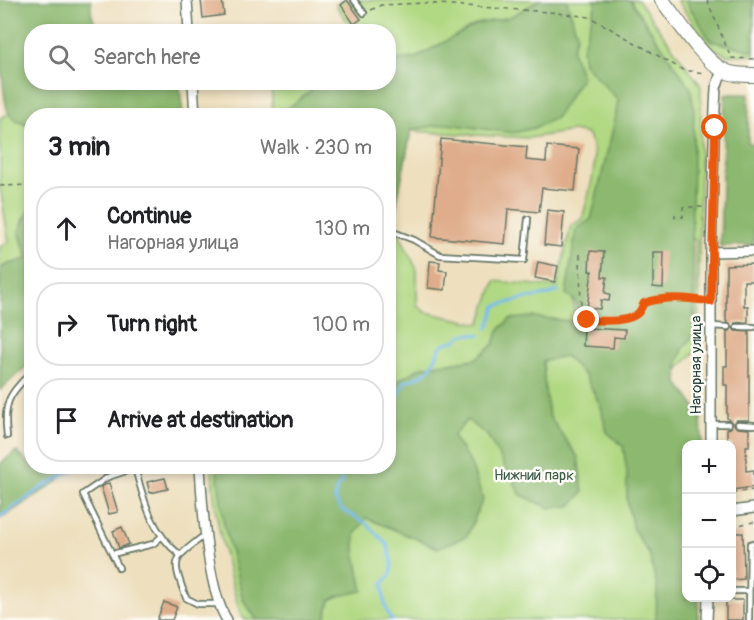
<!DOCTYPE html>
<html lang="en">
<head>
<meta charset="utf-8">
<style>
	body { margin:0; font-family:Pangolin,sans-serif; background:#f6f6f6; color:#202124 }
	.controls { position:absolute; right:18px; bottom:18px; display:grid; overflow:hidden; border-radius:12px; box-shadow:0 3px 9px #0003 }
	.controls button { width:54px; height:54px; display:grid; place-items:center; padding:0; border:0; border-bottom:2px solid #e0e0e0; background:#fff; color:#202124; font:30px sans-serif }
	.stop { position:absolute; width:18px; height:18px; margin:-14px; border:4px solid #ea580c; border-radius:50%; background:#fff }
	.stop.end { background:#ea580c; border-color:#fff; box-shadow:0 2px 6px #0008 }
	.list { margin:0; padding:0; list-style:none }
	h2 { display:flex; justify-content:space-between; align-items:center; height:78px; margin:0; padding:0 24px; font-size:26px }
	h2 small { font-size:20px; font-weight:400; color:#757577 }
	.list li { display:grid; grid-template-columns:39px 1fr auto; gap:18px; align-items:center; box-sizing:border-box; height:84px; margin:0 12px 12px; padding:0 12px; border:2px solid #e0e0e0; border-radius:24px }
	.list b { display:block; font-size:22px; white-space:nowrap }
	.list p { margin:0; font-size:20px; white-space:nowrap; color:#757577 }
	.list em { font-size:20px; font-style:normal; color:#757577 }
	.icon { flex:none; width:33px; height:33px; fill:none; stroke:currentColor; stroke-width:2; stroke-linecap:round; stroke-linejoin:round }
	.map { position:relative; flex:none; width:754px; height:620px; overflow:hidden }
	.search { position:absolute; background:#fff; box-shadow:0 3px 9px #0003; left:24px; top:24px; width:372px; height:66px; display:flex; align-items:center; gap:15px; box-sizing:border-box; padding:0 21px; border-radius:24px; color:#757577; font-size:22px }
	.panel { position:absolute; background:#fff; box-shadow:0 3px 9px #0003; left:24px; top:108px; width:372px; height:366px; border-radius:24px }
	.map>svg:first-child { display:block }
</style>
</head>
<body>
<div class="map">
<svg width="754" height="620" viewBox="0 0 754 620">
	<rect width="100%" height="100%" fill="#fdfcf7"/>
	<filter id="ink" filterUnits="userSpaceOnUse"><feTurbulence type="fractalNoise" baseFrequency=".0167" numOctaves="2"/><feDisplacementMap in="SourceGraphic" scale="12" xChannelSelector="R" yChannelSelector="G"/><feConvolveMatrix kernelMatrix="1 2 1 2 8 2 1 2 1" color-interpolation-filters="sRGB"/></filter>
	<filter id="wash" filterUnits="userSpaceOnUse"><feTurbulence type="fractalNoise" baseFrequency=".008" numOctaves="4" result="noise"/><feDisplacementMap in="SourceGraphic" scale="24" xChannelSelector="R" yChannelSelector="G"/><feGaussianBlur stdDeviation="1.35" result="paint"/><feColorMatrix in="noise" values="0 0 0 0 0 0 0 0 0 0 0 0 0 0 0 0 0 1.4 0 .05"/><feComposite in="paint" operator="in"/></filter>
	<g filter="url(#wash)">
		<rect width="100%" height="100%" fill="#eee0bf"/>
		<!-- green -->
		<g fill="#b1d882" stroke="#688a5b" stroke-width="1.5" fill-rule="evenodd">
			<path d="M343,0h295l63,86 -3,262 -23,25 11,71v154l6,22h-447l-5,-7c-13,-48 -27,-97 -28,-146l176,-1v-434l-17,-1 -5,-6 -12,6 -18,-26zM411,131l118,7 44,-7 14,3c16,25 1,59 -5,86l-11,5 -14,62 -62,-6 -15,43 -55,-12 -8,-7v-35l-24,-49zM578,227l80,5 38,8 -1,89 -59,5 -58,-5 -5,-27z"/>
			<path d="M677,0h77v55h-28l-17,-10z"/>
			<path d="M271,83h50l-42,33 -6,-1z"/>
			<path d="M9,114l16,10 6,1v80l-12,26 9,28 -22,6 -6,4v-23l9,-4 -9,-55v-69z"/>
		</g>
		<!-- forest -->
		<g fill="#8cb870" stroke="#567a52" stroke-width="1.5">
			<path d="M0,0h91v12l6,19 -65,1v50l147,1 4,32 -151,1 -1,9c-7,-1 -19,-6 -23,-13 -8,-25 -8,-83 -8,-112z"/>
			<path d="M539,0h28l10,34 -5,16 10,27 -26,41 -22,10 -21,5 -66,-9 -36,6 -18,91 -5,-1v-104l-109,-1 42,-32 67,-1 1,-27 7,5 19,-2 62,-34 33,-7z"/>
			<path d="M594,0h36l60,87 4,22 -2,102 2,125 -10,11 -6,15v21l23,32 1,29h-16v154h13l-1,22h-42l1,-34 -8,-32 -16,-25 -6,-28v-28l-4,-27 -16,-14 -7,-27 -15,-29 -20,-20 -22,5 2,28 4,27 29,41 5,36 -13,13 -20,2 -29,-13 -34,-60 -20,-15 -14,16 17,26 13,37 -16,37 -29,12 -72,-30 -11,16v17l8,40 -24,5 -9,4 -5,20h-68l-14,-20 -19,-75 -7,-54 2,-5h169l1,-76 10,-10 22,-13 54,-8 19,-15 4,-13 12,-12 23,-2 38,4 8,-8 -4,-12 -9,-7 10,-64 15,-11 23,-95 4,-24 -34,-36 -2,-15 14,-46z"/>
			<path d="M685,0h69v51l-43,-10z"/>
			<path d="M725,94h24l-1,48 6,3v100l-34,1z"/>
			<path d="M31,205v157l-31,28v-121l6,-4 22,-6 -9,-28z"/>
			<path d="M16,451l16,15 41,1 -18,16 -55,36v-14l2,-2 -2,-5v-34z"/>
		</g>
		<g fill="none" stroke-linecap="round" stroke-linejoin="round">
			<!-- stream -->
			<g stroke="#76bbed" stroke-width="3">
				<path d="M488,328l8,-22 31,-8 21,-3 10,-4"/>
				<path d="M388,403l11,-8 5,-13c9,-3 19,-6 25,-13 12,-13 4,-27 27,-28 7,-10 14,-6 24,-6"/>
				<path d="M337,466l5,16 -6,8 -1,10 7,10 24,13 21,21 5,19 -1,12 -8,8c0,12 1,27 9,37"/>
				<path d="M0,517l43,-30 37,-21"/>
			</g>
		</g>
		<g id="blocks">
			<!-- building -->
			<g fill="#dfad8b">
				<path d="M201,0h21l2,15 -21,3z"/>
				<path d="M347,0l14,19 -7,5 -13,-19z"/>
				<path d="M441,139l86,8 -1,13 20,2 1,-16 32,3 -4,42 -33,-3 -3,24 -31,-3 -3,35 -73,-7z"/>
				<path d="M547,210l17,2 -3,35 -17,-2z"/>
				<path d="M590,251l14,1 -2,25h5l-2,16 5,1 -1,7 -8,-1 -1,9 -13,-1 5,-37h-3z"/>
				<path d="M653,252h11l-1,36 -10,-1z"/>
				<path d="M430,261l10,1 -1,8 8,1 -2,19 -17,-2z"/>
				<path d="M538,262l20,4 -3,16 -20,-4z"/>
				<path d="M753,264v17h-9v25h4v16l-13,1 -2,5 2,3 14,1v88h-12l-3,4 3,4 12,1v17h-3v25l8,-1v17l-22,3v-46h-5v-15l4,-1 1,-5 -5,-5v-33h-3v-19h3v-35h3l2,-4 -6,-6v-56z"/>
				<path d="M584,328l41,2 -1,8 -10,-1 -1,11 -30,-2z"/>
				<path d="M165,478l3,11 -18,4 -3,-11z"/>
				<path d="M109,483l9,29 -9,2 -8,-27z"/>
				<path d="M122,527l7,17 -10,4 -6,-17z"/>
				<path d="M732,533h11l1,46 -12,1z"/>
				<rect x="726" y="600" width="17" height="20"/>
				<path d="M164,602l13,5 -5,13h-15z"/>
			</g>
		</g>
	</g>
	<g filter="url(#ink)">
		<use href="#blocks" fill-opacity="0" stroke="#677665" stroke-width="1.5"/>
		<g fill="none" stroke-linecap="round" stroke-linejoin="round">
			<!-- service casing -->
			<g stroke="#677665" stroke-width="8">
				<g id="service">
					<path d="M354,0l10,13"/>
					<path d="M388,230l26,10 26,15 84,5 4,-41"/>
					<path d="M711,326l17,1"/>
					<path d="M737,327h17"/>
					<path d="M711,424h17"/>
					<path d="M738,424l16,1"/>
					<path d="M7,436c-4,-32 1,-42 25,-64"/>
					<path d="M135,468c9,33 17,65 45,87"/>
					<path d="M206,534c-34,27 -35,23 -20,64l12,6h21"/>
					<path d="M112,554l41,-10 8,-7"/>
					<path d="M119,568l-36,-74 25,-17 33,-11"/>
					<path d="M732,591h17"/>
					<path d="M749,620l1,-76 4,-1"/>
				</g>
			</g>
			<!-- minor casing -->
			<g stroke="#677665" stroke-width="12">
				<g id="minor">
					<path d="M187,0l2,32"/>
					<path d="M193,82l2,34"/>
					<path d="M711,252l43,-1"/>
					<path d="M711,444v-192l4,-144 1,-20 6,-18"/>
					<path d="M200,466c2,37 8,125 27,154"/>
					<path d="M732,511l22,-3"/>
					<path d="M707,620l1,-22"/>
				</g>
			</g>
			<!-- secondary casing -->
			<g stroke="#677665" stroke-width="16">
				<path id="secondary" d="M662,0c15,19 39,57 59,69 10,6 22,6 33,6"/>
			</g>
			<!-- path -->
			<g stroke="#677665" stroke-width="1.5" stroke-dasharray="4.5 4.5" stroke-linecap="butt">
				<path d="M707,0l24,58 23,1"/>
				<path d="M371,10l10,-5 43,-2 125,9 41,5 93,53 22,3"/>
				<path d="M0,186l32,-1"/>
				<path d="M675,214v3h8v-10h20"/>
				<path d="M580,254l1,61"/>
				<path d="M572,319l2,-2c7,-1 11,2 18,3 16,3 33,0 47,-8l5,-9c17,-6 39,-5 57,-3"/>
				<path d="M732,493l22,-3"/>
				<path d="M732,526l22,-4"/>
			</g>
			<!-- service -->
			<use href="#service" stroke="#fff" stroke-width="4.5"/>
			<!-- minor -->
			<use href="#minor" stroke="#fff" stroke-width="9"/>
			<!-- secondary -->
			<use href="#secondary" stroke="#fff" stroke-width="14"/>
		</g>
	</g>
	<g fill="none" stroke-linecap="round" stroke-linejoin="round" filter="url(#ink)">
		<!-- route -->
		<path stroke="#ea580c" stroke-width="8" d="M587,320c12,1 43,3 52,-8 2,-2 3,-6 5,-9 20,-7 46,-5 67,-1l4,-174"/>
	</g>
	<g text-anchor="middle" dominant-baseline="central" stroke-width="5" stroke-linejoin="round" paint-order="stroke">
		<!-- street labels -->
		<g font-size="15" fill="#1f3d34" stroke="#fdfcf7">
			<text transform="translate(696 365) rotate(-90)">Нагорная улица</text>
		</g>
		<!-- park labels -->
		<g font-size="15" fill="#3c5c44" stroke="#fdfcf7">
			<text x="534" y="475">Нижний парк</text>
		</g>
	</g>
</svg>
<div class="controls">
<button>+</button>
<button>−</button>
<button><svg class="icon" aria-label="locate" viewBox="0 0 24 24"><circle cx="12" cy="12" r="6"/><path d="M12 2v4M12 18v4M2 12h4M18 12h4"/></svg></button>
</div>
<div class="stop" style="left:715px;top:128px"></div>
<div class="stop end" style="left:587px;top:320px"></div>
<div class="search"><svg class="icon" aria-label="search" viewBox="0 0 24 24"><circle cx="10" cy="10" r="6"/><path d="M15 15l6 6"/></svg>Search here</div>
<section class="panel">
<h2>3 min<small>Walk · 230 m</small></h2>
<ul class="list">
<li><svg class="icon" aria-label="ahead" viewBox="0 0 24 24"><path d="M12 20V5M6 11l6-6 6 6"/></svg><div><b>Continue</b><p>Нагорная улица</p></div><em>130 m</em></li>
<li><svg class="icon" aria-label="right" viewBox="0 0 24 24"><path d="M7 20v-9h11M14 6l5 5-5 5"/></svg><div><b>Turn right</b></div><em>100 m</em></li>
<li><svg class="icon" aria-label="arrive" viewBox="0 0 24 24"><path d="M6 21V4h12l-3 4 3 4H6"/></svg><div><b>Arrive at destination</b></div></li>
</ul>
</section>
</div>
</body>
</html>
